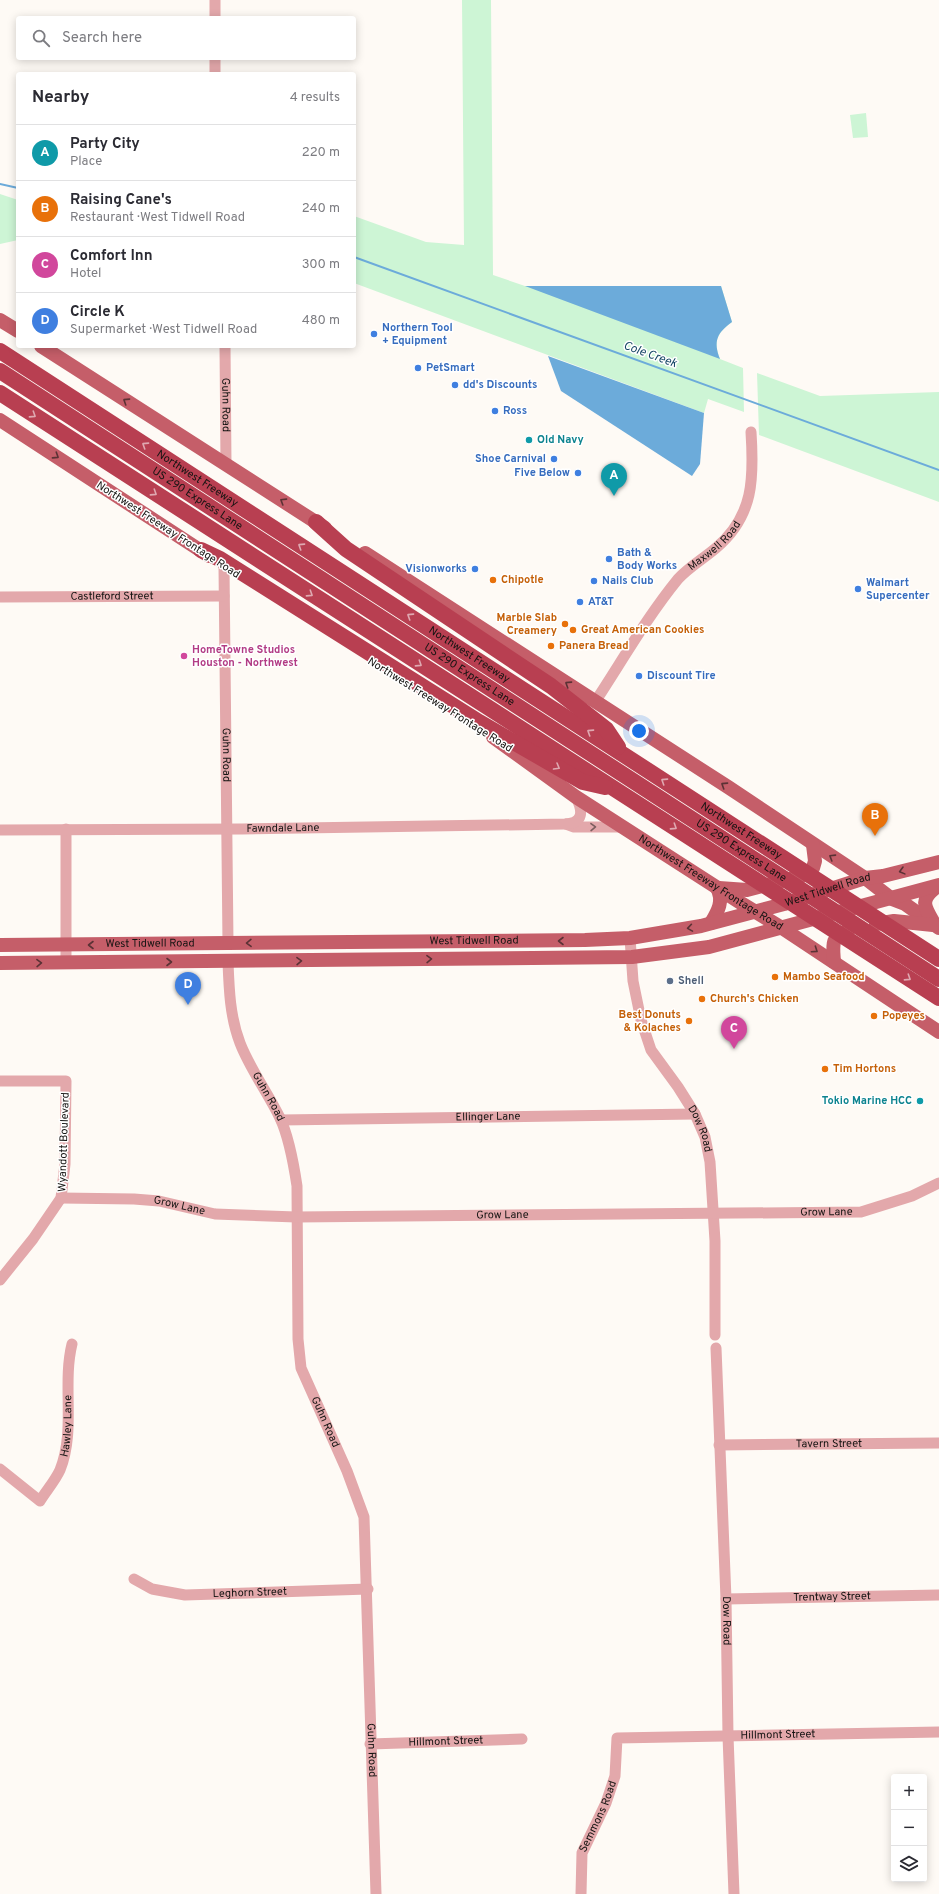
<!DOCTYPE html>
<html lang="en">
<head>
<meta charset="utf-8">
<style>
	body { margin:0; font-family:Overpass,sans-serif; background:#f2f2f3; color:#2b2b33 }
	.controls { position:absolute; right:12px; bottom:12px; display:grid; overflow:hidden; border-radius:4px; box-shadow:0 2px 10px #0003 }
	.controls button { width:36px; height:36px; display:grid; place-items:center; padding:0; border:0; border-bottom:1px solid #e1e1e2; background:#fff; color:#2b2b33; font:20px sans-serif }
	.you { position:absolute; left:639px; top:731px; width:14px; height:14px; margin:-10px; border:3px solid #fff; border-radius:50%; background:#1a73e8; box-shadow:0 0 0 6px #1a73e833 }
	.badge { display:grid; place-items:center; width:26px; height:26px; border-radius:50%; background:#0f766e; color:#fff; font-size:13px; font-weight:700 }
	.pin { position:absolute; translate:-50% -33px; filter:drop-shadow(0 1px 2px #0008) }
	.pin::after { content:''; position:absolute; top:21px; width:14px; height:12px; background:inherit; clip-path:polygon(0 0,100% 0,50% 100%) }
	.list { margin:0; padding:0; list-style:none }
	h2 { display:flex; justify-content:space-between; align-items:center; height:52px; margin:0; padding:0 16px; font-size:17px }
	h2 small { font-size:13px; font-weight:400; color:#7c7c81 }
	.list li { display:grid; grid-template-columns:26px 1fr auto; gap:12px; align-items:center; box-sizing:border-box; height:56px; padding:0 16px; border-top:1px solid #e1e1e2 }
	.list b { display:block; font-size:15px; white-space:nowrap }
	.list p { margin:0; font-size:13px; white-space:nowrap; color:#7c7c81 }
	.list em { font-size:13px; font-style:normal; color:#7c7c81 }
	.icon { flex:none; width:22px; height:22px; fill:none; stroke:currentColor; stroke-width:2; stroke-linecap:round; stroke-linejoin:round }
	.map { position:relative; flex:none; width:939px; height:1894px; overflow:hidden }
	.search { position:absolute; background:#fff; box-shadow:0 2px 10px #0003; left:16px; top:16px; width:340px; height:44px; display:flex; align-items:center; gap:10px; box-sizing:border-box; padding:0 14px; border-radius:4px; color:#7c7c81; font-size:15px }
	.panel { position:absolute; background:#fff; box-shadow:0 2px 10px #0003; left:16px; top:72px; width:340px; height:276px; border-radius:4px }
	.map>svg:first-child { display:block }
</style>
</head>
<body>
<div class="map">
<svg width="939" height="1894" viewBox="0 0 939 1894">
	<rect width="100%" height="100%" fill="#fefaf5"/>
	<!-- green -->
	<g fill="#cdf5d5">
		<path d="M462,0h29l2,275 32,11h196l11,36c-15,11 -19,19 -12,37l23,9 1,44 -36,-13 -4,14 -350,-130v-67l72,26 38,3z"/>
		<path d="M866,113l2,24 -15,1 -3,-23z"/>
		<path d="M0,194l18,6v40l-18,4z"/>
		<path d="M757,373l63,23 119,-4v110l-180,-67z"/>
	</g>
	<!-- water -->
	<g fill="#6cabda">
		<path d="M525,286h196l11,36c-15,11 -19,19 -12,37z"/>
		<path d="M548,356l156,57 -4,51 -8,12 -131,-85z"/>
	</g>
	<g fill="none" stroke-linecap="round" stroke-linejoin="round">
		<!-- stream -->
		<g stroke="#6cabda" stroke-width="2">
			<path d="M0,184l18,4"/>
			<path d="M354,257l585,213"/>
		</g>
		<!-- minor -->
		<g stroke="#e3a8ab" stroke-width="11">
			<path d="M215,0v18"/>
			<path d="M215,58v16"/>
			<path id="s1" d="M225,346l1,118"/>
			<path id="s2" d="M224,567l4,376"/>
			<path id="s3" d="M0,597l224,-1"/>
			<path id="s4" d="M595,702c27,-41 52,-85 83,-123 11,-12 25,-20 38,-31 38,-32 38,-70 35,-116"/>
			<path d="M566,824l8,3h48"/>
			<path d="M66,829v134"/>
			<path id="s5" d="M0,830l242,-1 323,-5c19,-1 18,-13 11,-27"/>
			<path id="s6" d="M630,938l3,43 8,39 10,30 27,37 17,27 10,23 5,25 5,79v94"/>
			<path id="s7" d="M228,962c1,27 2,55 12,81 10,26 28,50 40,75 9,19 14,48 17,68l1,153 3,29 46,103 17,46 12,377"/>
			<path d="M0,1081h66l-1,83 -4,34 -28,41 -33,41"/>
			<path id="s8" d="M281,1120l414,-6"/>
			<path id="s9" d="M61,1198l73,1 25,2 56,13 81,3 565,-5 51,-16 27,-13"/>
			<path id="s10" d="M716,1348l10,251 2,137 6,158"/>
			<path id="s11" d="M719,1445l220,-2"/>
			<path id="s12" d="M0,1469l40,32c6,-10 15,-20 20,-31 16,-40 2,-85 12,-126"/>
			<path id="s13" d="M134,1579l18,10 33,6 183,-6"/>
			<path id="s14" d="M726,1599l213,-4"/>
			<path id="s15" d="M370,1744l152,-5"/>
			<path id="s16" d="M581,1894l1,-41 24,-50 9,-27 2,-38 322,-6"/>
		</g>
		<!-- major -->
		<g stroke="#c55e69" stroke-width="14">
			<path d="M0,320l18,11"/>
			<path d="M41,346l284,182"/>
			<path d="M0,420l209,136"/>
			<path d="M365,553l363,234 137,91 27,21 13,5 34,24"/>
			<path id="s17" d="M493,737l83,60 165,106 41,25 157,104"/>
			<path d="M719,888l28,2 58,-15 8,-7 2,-7 -2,-16"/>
			<path d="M711,923c7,-12 13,-22 6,-35"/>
			<path d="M934,923c-10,-17 -15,-23 4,-37"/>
			<path d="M876,924l18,-3 39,4"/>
			<path id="s18" d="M0,945l585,-5 45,-2 71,-12 83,-22 81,-26 18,-2 56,-14"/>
			<path d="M834,962c-1,-15 -4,-27 14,-31"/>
			<path d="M0,963l632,-6 77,-10 230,-62"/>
		</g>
		<!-- highway -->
		<g stroke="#b83f51" stroke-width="16">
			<path id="s19" d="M0,351l939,608"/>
			<path id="s20" d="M0,371l939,608"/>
			<path d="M0,393l939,605"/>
			<path d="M316,522l30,27 205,137 55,43 12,18"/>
			<path d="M201,550l19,9 259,163 104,60 22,5"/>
		</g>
	</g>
	<!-- one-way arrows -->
	<defs><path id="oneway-chevron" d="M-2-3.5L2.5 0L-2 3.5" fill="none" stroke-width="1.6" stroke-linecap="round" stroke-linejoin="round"/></defs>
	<g stroke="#5b3235">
		<use href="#oneway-chevron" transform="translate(126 401) rotate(-147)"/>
		<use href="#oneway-chevron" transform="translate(56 456) rotate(33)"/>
		<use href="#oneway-chevron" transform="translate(283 501) rotate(-148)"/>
		<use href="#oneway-chevron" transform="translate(568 684) rotate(-147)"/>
		<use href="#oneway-chevron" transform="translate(724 785) rotate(-147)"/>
		<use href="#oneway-chevron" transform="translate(832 857) rotate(-148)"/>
		<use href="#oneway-chevron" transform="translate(902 871) rotate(165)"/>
		<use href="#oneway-chevron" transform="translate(690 928) rotate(171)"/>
		<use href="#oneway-chevron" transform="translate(561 941) rotate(180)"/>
		<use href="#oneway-chevron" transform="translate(249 943) rotate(179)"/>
		<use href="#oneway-chevron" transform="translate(91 945) rotate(180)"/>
		<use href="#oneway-chevron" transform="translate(815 950) rotate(34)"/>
		<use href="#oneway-chevron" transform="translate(429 959) rotate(-1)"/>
		<use href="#oneway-chevron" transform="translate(299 961) rotate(-1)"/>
		<use href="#oneway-chevron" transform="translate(169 962)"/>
		<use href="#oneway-chevron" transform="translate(39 963) rotate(-1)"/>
	</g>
	<g stroke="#dfa9b1">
		<use href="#oneway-chevron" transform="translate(33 415) rotate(33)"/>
		<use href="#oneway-chevron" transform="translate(145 445) rotate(-147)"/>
		<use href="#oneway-chevron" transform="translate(154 493) rotate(33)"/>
		<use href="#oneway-chevron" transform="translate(301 546) rotate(-147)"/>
		<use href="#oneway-chevron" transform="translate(310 594) rotate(33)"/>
		<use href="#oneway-chevron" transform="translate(410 616) rotate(-147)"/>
		<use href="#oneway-chevron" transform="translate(419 664) rotate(33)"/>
		<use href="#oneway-chevron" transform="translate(590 732) rotate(-147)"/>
		<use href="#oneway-chevron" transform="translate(557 767) rotate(30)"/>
		<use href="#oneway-chevron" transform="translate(664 781) rotate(-147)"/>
		<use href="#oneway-chevron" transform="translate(674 827) rotate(33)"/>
		<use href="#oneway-chevron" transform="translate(908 978) rotate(33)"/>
	</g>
	<use stroke="#7c5e5e" href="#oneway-chevron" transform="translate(593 827) rotate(-1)"/>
	<!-- markers -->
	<g fill="#3f7fe0" stroke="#fff" stroke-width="1.5">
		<circle cx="374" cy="334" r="4"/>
		<circle cx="418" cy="368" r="4"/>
		<circle cx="455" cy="385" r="4"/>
		<circle cx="495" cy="411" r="4"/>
		<circle cx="554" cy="459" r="4"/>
		<circle cx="578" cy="473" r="4"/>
		<circle cx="609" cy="559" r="4"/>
		<circle cx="475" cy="569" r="4"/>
		<circle cx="594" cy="581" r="4"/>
		<circle cx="858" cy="589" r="4"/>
		<circle cx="580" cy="602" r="4"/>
		<circle cx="639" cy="676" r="4"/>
	</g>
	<g fill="#0f9aa8" stroke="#fff" stroke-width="1.5">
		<circle cx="529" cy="440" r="4"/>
		<circle cx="920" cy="1101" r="4"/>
	</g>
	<g fill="#e8710a" stroke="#fff" stroke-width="1.5">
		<circle cx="493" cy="580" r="4"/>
		<circle cx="565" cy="624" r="4"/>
		<circle cx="573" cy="630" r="4"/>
		<circle cx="551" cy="646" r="4"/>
		<circle cx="775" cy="977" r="4"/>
		<circle cx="702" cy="999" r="4"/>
		<circle cx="874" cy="1016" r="4"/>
		<circle cx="689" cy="1021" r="4"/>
		<circle cx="825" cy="1069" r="4"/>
	</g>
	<circle fill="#d1479c" stroke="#fff" stroke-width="1.5" cx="184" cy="656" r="4"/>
	<circle fill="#5c6f8a" stroke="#fff" stroke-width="1.5" cx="670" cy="981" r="4"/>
	<g text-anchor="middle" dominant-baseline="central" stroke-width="3" stroke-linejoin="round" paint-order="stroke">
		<!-- shop labels -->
		<g font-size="11" font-weight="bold" fill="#366cbe" stroke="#fff" text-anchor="start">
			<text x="382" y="328">Northern Tool<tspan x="382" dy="13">+ Equipment</tspan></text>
			<text x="426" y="368">PetSmart</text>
			<text x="463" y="385">dd's Discounts</text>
			<text x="503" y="411">Ross</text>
			<text x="546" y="459" text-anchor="end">Shoe Carnival</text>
			<text x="570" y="473" text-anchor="end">Five Below</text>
			<text x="617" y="553">Bath &amp;<tspan x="617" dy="13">Body Works</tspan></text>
			<text x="467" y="569" text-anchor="end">Visionworks</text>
			<text x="602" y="581">Nails Club</text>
			<text x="866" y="583">Walmart<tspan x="866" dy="13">Supercenter</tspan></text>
			<text x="588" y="602">AT&amp;T</text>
			<text x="647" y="676">Discount Tire</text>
		</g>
		<!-- street labels -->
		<g font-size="11" fill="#151412" stroke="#fff">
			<text stroke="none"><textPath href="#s1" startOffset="59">Guhn Road</textPath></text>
			<text stroke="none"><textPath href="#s19" startOffset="235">Northwest Freeway</textPath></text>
			<text stroke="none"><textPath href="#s20" startOffset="235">US 290 Express Lane</textPath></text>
			<text transform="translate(168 530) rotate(33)">Northwest Freeway Frontage Road</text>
			<text stroke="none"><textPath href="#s4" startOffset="198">Maxwell Road</textPath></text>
			<text stroke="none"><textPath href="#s3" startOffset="112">Castleford Street</textPath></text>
			<text stroke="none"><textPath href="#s19" startOffset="559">Northwest Freeway</textPath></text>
			<text stroke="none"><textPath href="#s20" startOffset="559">US 290 Express Lane</textPath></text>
			<text transform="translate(440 705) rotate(32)">Northwest Freeway Frontage Road</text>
			<text stroke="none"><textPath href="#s2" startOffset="188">Guhn Road</textPath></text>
			<text stroke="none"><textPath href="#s5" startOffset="283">Fawndale Lane</textPath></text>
			<text stroke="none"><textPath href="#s19" startOffset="883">Northwest Freeway</textPath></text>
			<text stroke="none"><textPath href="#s20" startOffset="883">US 290 Express Lane</textPath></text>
			<text stroke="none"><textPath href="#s17" startOffset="262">Northwest Freeway Frontage Road</textPath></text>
			<text stroke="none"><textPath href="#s18" startOffset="834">West Tidwell Road</textPath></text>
			<text stroke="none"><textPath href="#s18" startOffset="474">West Tidwell Road</textPath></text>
			<text stroke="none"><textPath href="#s18" startOffset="150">West Tidwell Road</textPath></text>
			<text stroke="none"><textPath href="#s7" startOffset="143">Guhn Road</textPath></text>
			<text stroke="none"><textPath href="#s8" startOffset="207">Ellinger Lane</textPath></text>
			<text stroke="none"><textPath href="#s6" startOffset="208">Dow Road</textPath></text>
			<text transform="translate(64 1142) rotate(-88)">Wyandott Boulevard</text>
			<text stroke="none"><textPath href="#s9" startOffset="119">Grow Lane</textPath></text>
			<text stroke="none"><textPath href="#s9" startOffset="767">Grow Lane</textPath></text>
			<text stroke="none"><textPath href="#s9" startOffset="443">Grow Lane</textPath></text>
			<text stroke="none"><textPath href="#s7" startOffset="479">Guhn Road</textPath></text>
			<text stroke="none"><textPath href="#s12" startOffset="133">Hawley Lane</textPath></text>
			<text stroke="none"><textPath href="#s11" startOffset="110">Tavern Street</textPath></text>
			<text stroke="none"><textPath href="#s13" startOffset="119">Leghorn Street</textPath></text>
			<text stroke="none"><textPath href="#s14" startOffset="106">Trentway Street</textPath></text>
			<text stroke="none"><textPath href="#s10" startOffset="273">Dow Road</textPath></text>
			<text stroke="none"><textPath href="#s16" startOffset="324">Hillmont Street</textPath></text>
			<text stroke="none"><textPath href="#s15" startOffset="76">Hillmont Street</textPath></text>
			<text stroke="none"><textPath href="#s7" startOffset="815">Guhn Road</textPath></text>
			<text stroke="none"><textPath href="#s16" startOffset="81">Semmons Road</textPath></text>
		</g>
		<!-- culture labels -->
		<g font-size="11" font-weight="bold" fill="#0d838f" stroke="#fff" text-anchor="start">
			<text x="537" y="440">Old Navy</text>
			<text x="912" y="1101" text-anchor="end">Tokio Marine HCC</text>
		</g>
		<!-- food labels -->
		<g font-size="11" font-weight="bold" fill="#c56008" stroke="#fff" text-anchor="start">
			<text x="501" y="580">Chipotle</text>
			<text x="557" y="618" text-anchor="end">Marble Slab<tspan x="557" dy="13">Creamery</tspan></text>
			<text x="581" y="630">Great American Cookies</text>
			<text x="559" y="646">Panera Bread</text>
			<text x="783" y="977">Mambo Seafood</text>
			<text x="710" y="999">Church's Chicken</text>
			<text x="681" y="1015" text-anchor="end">Best Donuts<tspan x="681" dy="13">&amp; Kolaches</tspan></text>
			<text x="882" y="1016">Popeyes</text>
			<text x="833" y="1069">Tim Hortons</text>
		</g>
		<!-- hotel labels -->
		<g font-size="11" font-weight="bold" fill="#b23c85" stroke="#fff" text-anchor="start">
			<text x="192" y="650">HomeTowne Studios<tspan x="192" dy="13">Houston - Northwest</tspan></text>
		</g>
		<!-- service labels -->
		<g font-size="11" font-weight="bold" fill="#4e5e75" stroke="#fff" text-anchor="start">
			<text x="678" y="981">Shell</text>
		</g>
		<!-- water labels -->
		<g font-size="12" font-style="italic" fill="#134464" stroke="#fff">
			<text transform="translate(650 355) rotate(20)">Cole Creek</text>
		</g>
	</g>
</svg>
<div class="controls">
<button>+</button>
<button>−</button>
<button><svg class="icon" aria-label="layers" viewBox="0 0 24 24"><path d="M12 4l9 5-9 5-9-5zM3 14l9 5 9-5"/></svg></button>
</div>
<div class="you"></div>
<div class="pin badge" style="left:614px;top:496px;background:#0f9aa8">A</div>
<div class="pin badge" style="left:875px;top:836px;background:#e8710a">B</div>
<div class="pin badge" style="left:734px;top:1049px;background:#d1479c">C</div>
<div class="pin badge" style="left:188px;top:1005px;background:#3f7fe0">D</div>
<div class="search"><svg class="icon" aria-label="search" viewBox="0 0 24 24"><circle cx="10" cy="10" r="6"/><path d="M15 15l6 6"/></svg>Search here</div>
<section class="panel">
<h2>Nearby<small>4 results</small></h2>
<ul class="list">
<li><span class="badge" style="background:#0f9aa8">A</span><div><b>Party City</b><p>Place</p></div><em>220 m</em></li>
<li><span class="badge" style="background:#e8710a">B</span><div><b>Raising Cane's</b><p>Restaurant · West Tidwell Road</p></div><em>240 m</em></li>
<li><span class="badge" style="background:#d1479c">C</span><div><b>Comfort Inn</b><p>Hotel</p></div><em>300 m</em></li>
<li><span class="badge" style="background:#3f7fe0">D</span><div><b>Circle K</b><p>Supermarket · West Tidwell Road</p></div><em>480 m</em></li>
</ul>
</section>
</div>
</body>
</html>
